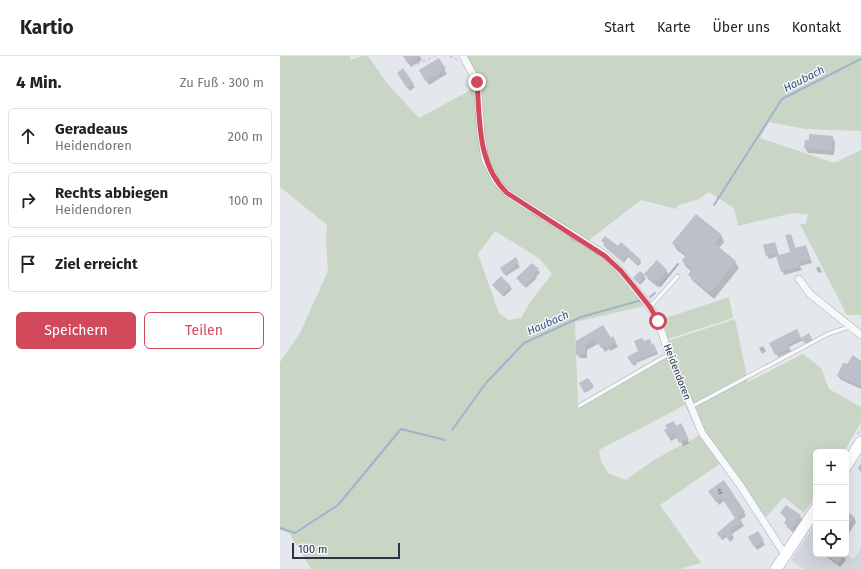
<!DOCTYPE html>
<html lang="de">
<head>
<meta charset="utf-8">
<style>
	body { margin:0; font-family:"Fira Sans",sans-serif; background:#f6f6f6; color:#222 }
	.controls { position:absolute; right:12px; bottom:12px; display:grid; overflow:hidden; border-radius:6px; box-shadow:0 4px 16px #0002 }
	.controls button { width:36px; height:36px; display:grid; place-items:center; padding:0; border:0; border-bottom:1px solid #e0e0e0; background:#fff; color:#222; font:20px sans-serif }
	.scale { position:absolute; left:12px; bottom:10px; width:108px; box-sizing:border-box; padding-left:4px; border:2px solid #2b3445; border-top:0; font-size:11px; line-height:14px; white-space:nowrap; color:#2b3445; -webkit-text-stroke:3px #f4f6f9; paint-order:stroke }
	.stop { position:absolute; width:12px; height:12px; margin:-9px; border:3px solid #d1495b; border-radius:50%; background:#fff }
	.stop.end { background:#d1495b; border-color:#fff; box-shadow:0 1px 4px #0008 }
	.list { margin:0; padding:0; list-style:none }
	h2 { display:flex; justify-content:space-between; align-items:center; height:52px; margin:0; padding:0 16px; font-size:17px }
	h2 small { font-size:13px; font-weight:400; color:#767676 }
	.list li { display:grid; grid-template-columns:26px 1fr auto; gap:12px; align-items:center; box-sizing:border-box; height:56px; margin:0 8px 8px; padding:0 8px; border:1px solid #e0e0e0; border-radius:6px }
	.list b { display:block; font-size:15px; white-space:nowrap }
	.list p { margin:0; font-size:13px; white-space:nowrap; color:#767676 }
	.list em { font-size:13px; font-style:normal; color:#767676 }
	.actions { display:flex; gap:8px; padding:12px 16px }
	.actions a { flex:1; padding:9px 0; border:1px solid #d1495b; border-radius:6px; text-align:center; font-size:14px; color:#d1495b }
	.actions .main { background:#d1495b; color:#fff }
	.icon { flex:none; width:22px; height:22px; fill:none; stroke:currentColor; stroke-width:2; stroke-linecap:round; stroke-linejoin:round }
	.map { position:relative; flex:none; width:581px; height:513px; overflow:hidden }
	header { display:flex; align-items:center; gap:24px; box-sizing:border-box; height:56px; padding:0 20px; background:#fff; border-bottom:1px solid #e0e0e0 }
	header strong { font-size:19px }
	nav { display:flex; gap:22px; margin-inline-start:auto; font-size:14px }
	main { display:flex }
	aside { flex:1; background:#fff }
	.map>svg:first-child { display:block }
</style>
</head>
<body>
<header>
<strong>Kartio</strong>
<nav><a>Start</a><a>Karte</a><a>Über uns</a><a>Kontakt</a></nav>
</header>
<main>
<aside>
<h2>4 Min.<small>Zu Fuß · 300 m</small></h2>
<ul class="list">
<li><svg class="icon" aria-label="ahead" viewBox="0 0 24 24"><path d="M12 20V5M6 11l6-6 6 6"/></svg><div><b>Geradeaus</b><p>Heidendoren</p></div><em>200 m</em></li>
<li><svg class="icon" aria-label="right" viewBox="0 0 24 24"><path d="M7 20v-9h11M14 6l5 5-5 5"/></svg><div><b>Rechts abbiegen</b><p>Heidendoren</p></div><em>100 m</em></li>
<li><svg class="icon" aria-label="arrive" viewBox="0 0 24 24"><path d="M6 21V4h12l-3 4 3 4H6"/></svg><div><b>Ziel erreicht</b></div></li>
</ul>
<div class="actions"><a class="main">Speichern</a><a>Teilen</a></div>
</aside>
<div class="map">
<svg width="581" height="513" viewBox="0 0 581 513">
	<rect width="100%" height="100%" fill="#e4e7ec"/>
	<!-- built -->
	<path fill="#d2d6de" d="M533,472l3,3v23h30l7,5 8,-10v20h-57l-13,-9z"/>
	<!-- green -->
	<g fill="#c9d6c5" fill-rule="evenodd">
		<path d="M0,0h70l1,4 11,-4h6l18,26 33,36 50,-27 3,-9 -9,-26h398v75l-56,-2 -36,-7 -9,16 74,25 27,-13v165h-14l-47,-91h6l2,-10 -15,-1 -55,13 -4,-18 -25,-16 -10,7 -20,6 -3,4 -35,-9 -53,41 -3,6 21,12 38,47 -69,16 3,83 90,-50v-14l67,-22 13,63 55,-28 18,14 8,21 32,18v15l-17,30h-28v43l-12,18 -20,-16 -19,21 -44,-55 -61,42 41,58 -21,6h-369l-22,-36 -9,-3v-168l20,-29 28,-62 -2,-31 1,-15 -47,-38zM215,175l45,28 12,15 -22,28 -9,16 -12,2 -10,-7 -21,-59zM405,349l15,30 -46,25 -28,20 -18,-7 -7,-12 -2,-11z"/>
		<path d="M449,241l4,21 -65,21 -5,-20z"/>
	</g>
	<!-- shadow -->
	<g fill="#0003">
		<path d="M123,0h17l2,4 -11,7z"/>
		<path d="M158,3l9,15 -18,11 -9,-15z"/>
		<path d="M123,14l12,17 -5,4 -12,-18z"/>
		<path d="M552,81l3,5 -1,13 -26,-2 -3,-5 1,-7z"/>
		<path d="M441,179l3,7 -5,6 16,14 4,6 -25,31 -21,-18 -4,-6 3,-3 -6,-5 -3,-6 3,-4 -9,-7 -4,-6z"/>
		<path d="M511,179l5,14 10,-3 6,17 -12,3 2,4 -18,5 -6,-19 -9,3 -2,-3 9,-10 3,10 12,-3z"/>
		<path d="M322,185l16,6 22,13 1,3 -3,3 -10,-9 -4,6 -18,-15 -2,-3 1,-1z"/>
		<path d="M235,203l5,8 -14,9 -5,-8z"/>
		<path d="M539,210l3,6 -4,1 -2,-5z"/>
		<path d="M258,214l2,3 -4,4 1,1 -11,10 -7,-7z"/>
		<path d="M386,214l3,5 -11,12 -10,-8 -2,-5z"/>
		<path d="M364,220l2,3 -6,6 -5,-6z"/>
		<path d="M213,229l17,1 2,3 -8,8z"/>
		<path d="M323,270l8,13 2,-1 5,9 -8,4 -1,-2 -4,3 -5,-8 -1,1 -1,-1 -11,6v8h-7l-3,-4v-12z"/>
		<path d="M516,274l5,9 8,-4 4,7 -6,3 -3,-5 -15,7 2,4 -13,6 -7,-13z"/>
		<path d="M363,286l12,5 3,7 -22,9 1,1 -3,2 -6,-9 11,-6z"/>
		<path d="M483,290l3,5 -4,3 -3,-6z"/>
		<path d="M581,306v27l-20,-9 -3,-4 9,-10z"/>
		<path d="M308,323l5,9 -8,5 -5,-9z"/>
		<path d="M401,368l8,16h-1l1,3 -6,3 -5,-9 -7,4 -6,-11z"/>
		<path d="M581,408v8l-3,-4z"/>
		<path d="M444,426l22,34 -6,4 4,6 -12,8 2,4 -4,4 -3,-5 -5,3 -4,-7 18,-14 -12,-18 -5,4 -7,-10z"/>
		<path d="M501,457l19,3 3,5 -9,12 -6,-5 -3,-5 2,-3z"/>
		<path d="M574,461l2,5 -10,16v-20l1,1z"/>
		<path d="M477,476l8,13 -8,5 -8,-13z"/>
		<path d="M543,498h19l4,6 -6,7z"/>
	</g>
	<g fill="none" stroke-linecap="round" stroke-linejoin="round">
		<!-- stream -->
		<g stroke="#9fb4cc" stroke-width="2">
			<path d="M199,85l2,13"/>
			<path d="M434,149l68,-106 79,-40"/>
			<path d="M252,157l8,5"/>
			<path d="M291,182l8,4"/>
			<path d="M380,230l18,-22"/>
			<path d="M370,241l5,-4"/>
			<path d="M172,374l34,-47 38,-40 57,-26 61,-17"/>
			<path d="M0,472l15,5 43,-28 63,-76 44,11"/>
		</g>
	</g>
	<!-- building -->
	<g fill="#bbc0ca">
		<path d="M123,0h16l-12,7z"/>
		<path d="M159,2l7,11 -21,12 -6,-11z"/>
		<path d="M123,12l11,16 -7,4 -10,-15z"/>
		<path d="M529,78l24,2 -2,15 -27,-3 1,-8h4z"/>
		<path d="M416,158l26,21 -8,8 22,18 -26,32 -22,-18 4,-6 -10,-8 4,-6 -14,-12z"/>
		<path d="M511,178l4,14 11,-3 4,14 -11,3 1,4 -19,6 -5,-16 14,-4 -5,-17z"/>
		<path d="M325,180l13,10 3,-4 20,18 -4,4 -10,-8 -5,5 -19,-16 2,-2 -4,-2z"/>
		<path d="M495,186l3,11 -12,3 -3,-11z"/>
		<path d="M236,201l3,6 -15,11 -4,-6z"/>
		<path d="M377,204l10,10 -12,13 -11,-9z"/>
		<path d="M252,207l7,6 -5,4 2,2 -12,11 -8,-8z"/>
		<path d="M360,215l5,4 -7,8 -5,-5z"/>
		<path d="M221,220l10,10 -9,9 -10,-10z"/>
		<path d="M323,269l8,13 2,-2 3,6 -9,6 -1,-2 -5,2 -4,-7 -1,1 -1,-2 -10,5v9l-9,1v-14z"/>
		<path d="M517,273l4,9 8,-5 3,6 -8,4 -3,-5 -13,6 2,4 -15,7 -6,-12z"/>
		<path d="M362,282l2,3 6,-2 2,6 2,-1 3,8 -21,8 1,1 -5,3 -5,-7 11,-6 -4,-10z"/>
		<path d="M573,299l8,6v25l-24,-10 6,-13 4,1z"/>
		<path d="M308,322l6,8 -10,6 -5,-9z"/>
		<path d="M394,365l2,5 5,-3 6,12 -1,1 2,2 -9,5 -5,-9 -6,3 -4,-7 3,-2 -2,-3z"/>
		<path d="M444,424l21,32 -7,4 4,6 -12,8 3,4 -5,5 -4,-5 -5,3 -2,-4 18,-15 -13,-20 -6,4 -8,-11z"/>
		<path d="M506,449l15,10 -10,14 -7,-6 3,-5 -7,-5z"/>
		<path d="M570,457l4,4 -8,12v-10z"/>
		<path d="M478,475l6,10 -10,6 -6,-10z"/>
		<path d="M545,498h20l-7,9z"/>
	</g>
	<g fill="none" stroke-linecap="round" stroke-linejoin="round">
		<!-- service casing -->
		<g stroke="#a9aeb7" stroke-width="4.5">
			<g id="service">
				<path d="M370,251l28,-31"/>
				<path d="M299,350l90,-52"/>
				<path d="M411,351l137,-73 21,-7"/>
			</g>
		</g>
		<!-- minor casing -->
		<g stroke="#a9aeb7" stroke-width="8">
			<g id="minor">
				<path d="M183,0l14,26 4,53 4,24 11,22 11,12 98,62 16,16 29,36 8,14 11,33 33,79 38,52 42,65 4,3"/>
				<path d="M519,223l11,15 51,41"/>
			</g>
		</g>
		<!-- primary casing -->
		<g stroke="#a3abb8" stroke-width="12">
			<g id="primary">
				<path d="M566,410l15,-24"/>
				<path d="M496,513l40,-60"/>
			</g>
		</g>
		<!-- path -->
		<g stroke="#c2c5cb" stroke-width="1.5" stroke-dasharray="3 3" stroke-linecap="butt">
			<path d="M170,0l7,4"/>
			<path d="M137,8l18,-8"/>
			<path d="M578,378l3,-6"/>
		</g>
		<!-- service -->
		<use href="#service" stroke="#f7f8fa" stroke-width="3.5"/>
		<!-- minor -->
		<use href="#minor" stroke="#f7f8fa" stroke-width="7"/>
		<!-- primary -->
		<use href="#primary" stroke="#fff" stroke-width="11"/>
	</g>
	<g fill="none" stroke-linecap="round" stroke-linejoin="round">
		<!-- route -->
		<path stroke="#d1495b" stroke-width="5" d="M197,26c3,38 0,82 30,111l98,63 16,15 14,17 15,19 8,14"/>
	</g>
	<g text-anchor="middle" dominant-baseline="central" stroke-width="3" stroke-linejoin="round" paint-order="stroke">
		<!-- number labels -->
		<g font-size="8" fill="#4f5766">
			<text x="440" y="435">5</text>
		</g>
		<!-- street labels -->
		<g font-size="10" fill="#2b3445" stroke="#f4f6f9">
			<text transform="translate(397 316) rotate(69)">Heidendoren</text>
		</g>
		<!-- water labels -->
		<g font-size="11" font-style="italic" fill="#34527a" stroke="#f4f6f9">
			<text transform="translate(524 23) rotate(-27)">Haubach</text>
			<text transform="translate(268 267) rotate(-24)">Haubach</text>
		</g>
	</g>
</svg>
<div class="controls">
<button>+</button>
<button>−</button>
<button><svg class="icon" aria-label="locate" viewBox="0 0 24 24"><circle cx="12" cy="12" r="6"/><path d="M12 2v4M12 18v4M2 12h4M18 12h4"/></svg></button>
</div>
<div class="scale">100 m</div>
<div class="stop" style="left:378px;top:265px"></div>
<div class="stop end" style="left:197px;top:26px"></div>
</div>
</main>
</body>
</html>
